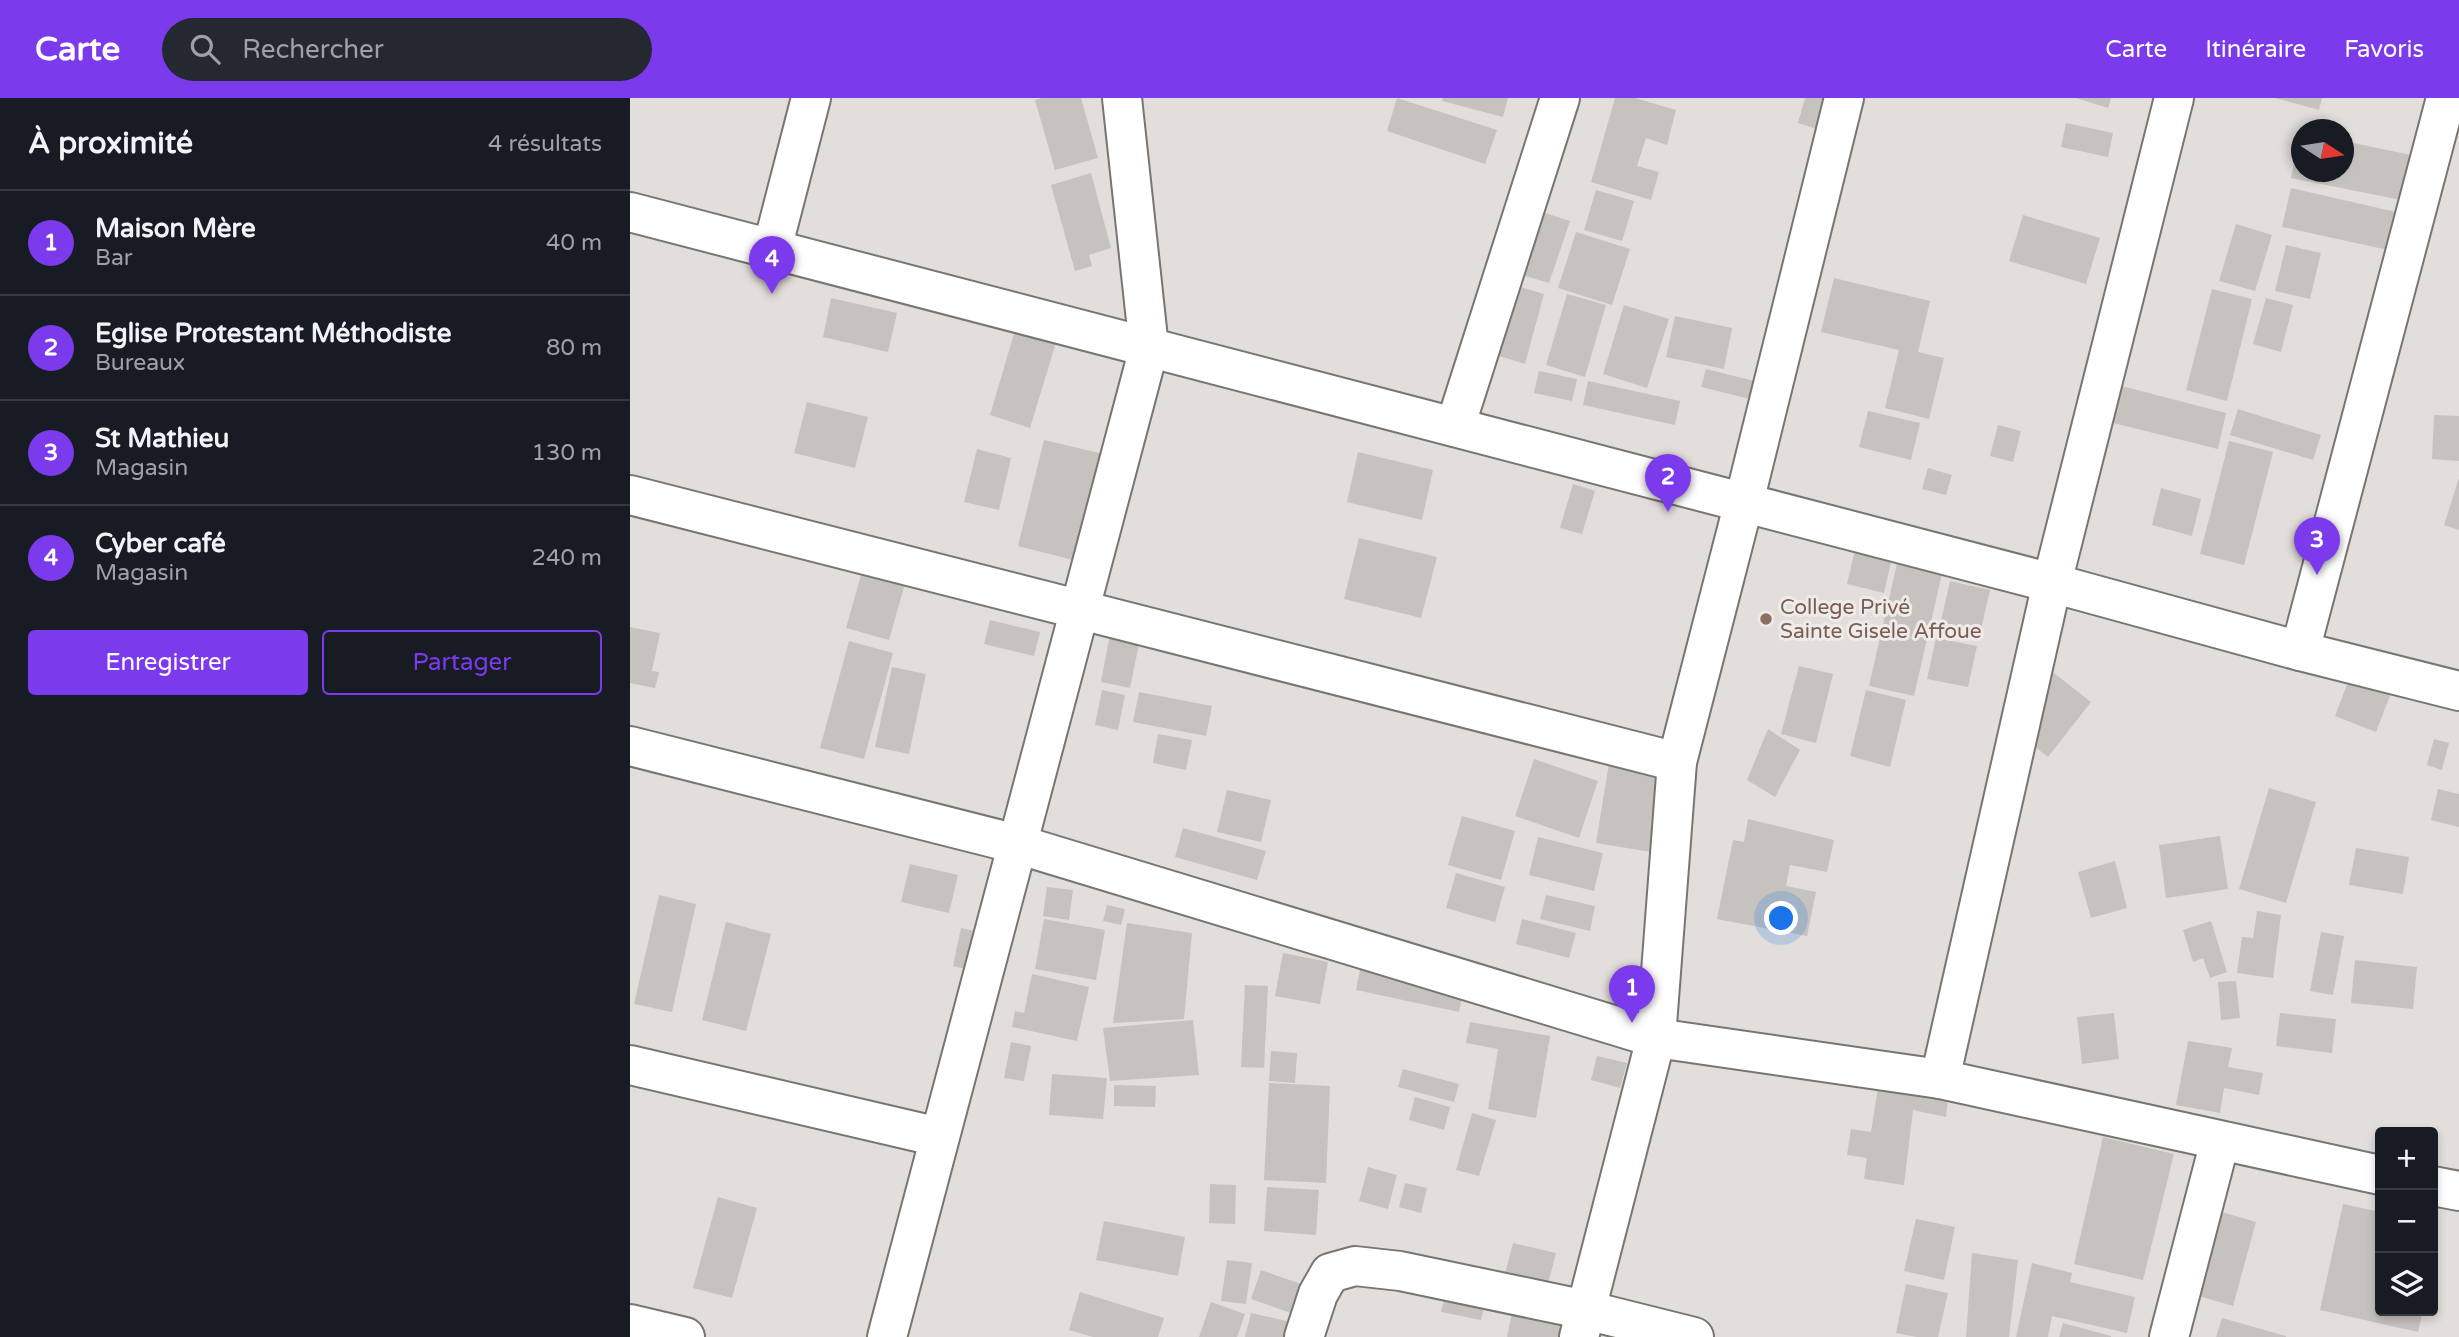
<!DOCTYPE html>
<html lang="fr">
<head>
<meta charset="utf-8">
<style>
	body { margin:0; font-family:"Varela Round",sans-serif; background:#242831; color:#f1f3f6 }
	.controls { position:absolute; right:21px; bottom:21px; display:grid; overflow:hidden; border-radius:7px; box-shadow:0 4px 10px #0003 }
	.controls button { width:63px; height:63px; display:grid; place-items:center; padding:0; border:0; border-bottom:2px solid #363941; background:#171b24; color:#f1f3f6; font:35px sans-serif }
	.compass { position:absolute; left:1661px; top:21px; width:63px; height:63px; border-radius:50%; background:#171b24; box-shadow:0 4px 10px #0003; rotate:102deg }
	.you { position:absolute; left:1152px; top:821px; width:24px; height:24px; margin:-18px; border:5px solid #fff; border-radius:50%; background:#1a73e8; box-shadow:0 0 0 10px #1a73e833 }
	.badge { display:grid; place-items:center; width:46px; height:46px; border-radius:50%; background:#7c3aed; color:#fff; font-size:23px; font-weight:700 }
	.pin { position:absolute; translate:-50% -58px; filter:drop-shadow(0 2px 4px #0008) }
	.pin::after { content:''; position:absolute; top:37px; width:24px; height:21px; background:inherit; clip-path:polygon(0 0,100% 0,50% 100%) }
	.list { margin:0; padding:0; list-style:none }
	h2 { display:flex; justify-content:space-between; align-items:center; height:91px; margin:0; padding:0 28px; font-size:30px }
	h2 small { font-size:23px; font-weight:400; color:#9ea1a6 }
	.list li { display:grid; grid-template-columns:46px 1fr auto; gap:21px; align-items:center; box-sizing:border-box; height:105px; padding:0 28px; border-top:2px solid #363941 }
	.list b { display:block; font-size:26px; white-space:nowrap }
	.list p { margin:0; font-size:23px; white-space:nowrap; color:#9ea1a6 }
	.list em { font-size:23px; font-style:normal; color:#9ea1a6 }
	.actions { display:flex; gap:14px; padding:21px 28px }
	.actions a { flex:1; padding:16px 0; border:2px solid #7c3aed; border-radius:7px; text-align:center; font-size:24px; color:#7c3aed }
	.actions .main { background:#7c3aed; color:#fff }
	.icon { flex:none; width:38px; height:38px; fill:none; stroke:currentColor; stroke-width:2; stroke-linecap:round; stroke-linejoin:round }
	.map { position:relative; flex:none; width:1829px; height:1239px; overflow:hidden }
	header { display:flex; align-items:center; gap:42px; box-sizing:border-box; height:98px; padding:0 35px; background:#7c3aed; color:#fff }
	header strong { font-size:33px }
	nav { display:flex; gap:38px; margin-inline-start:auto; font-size:24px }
	.search { width:490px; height:63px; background:#242831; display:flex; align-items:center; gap:18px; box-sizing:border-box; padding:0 24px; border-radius:38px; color:#9ea1a6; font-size:26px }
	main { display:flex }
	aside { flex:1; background:#171b24 }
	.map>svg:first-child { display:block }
</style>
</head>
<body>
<header>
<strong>Carte</strong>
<div class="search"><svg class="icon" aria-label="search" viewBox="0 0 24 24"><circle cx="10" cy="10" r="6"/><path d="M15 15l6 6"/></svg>Rechercher</div>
<nav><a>Carte</a><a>Itinéraire</a><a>Favoris</a></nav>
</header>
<main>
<aside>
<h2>À proximité<small>4 résultats</small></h2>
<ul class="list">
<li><span class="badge">1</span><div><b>Maison Mère</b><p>Bar</p></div><em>40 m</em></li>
<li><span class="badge">2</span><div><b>Eglise Protestant Méthodiste</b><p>Bureaux</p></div><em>80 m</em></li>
<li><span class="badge">3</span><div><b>St Mathieu</b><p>Magasin</p></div><em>130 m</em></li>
<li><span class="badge">4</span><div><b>Cyber café</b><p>Magasin</p></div><em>240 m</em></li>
</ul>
<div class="actions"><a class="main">Enregistrer</a><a>Partager</a></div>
</aside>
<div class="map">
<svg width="1829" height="1239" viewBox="0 0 1829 1239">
	<rect width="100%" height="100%" fill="#e2dedb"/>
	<!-- building -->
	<g fill="#c6c3bf">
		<path d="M412,0h39l17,60 -43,12 -20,-70z"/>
		<path d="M767,0l100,32 -12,34 -98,-33z"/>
		<path d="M813,0h65l-5,19 -61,-16z"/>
		<path d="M985,0h20l41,12 -9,35 -21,-7 -9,28 22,6 -8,28 -60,-18z"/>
		<path d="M1175,0h27l-9,33 -25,-8z"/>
		<path d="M1446,0h35l-3,10z"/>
		<path d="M1645,0h47l-3,12z"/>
		<path d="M1436,25l47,10 -5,24 -47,-10z"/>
		<path d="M1670,36l2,38h42v-31l86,18 -9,45 -130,-26z"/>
		<path d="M461,75l20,75 -22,7 3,11 -17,5 -24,-86z"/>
		<path d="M1661,90l105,24 -8,38 -106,-23z"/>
		<path d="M966,92l38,11 -12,40 -38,-11z"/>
		<path d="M912,114l28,9 -21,62 -27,-8z"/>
		<path d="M1393,117l77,23 -14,46 -77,-23z"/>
		<path d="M1606,126l36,11 -17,56 -36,-10z"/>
		<path d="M946,134l54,17 -18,56 -54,-17z"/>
		<path d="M1656,147l35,8 -11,46 -35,-8z"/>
		<path d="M1204,180l96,23 -12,51 26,6 -15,61 -44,-11 14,-58 -78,-18z"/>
		<path d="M887,188l27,8 -19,70 -29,-9z"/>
		<path d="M1582,191l40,10 -25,102 -41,-11z"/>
		<path d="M937,196l39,11 -21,72 -39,-12z"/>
		<path d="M201,200l66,15 -9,39 -65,-15z"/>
		<path d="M1636,200l27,7 -12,47 -28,-8z"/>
		<path d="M994,207l45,14 -22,69 -44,-14z"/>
		<path d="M1045,218l57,12 -8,41 -58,-12z"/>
		<path d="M386,229l41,12 -27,89 -40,-13z"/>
		<path d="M1076,271l48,12 -4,18 -49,-12z"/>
		<path d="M909,273l38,8 -5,22 -38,-8z"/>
		<path d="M958,283l92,20 -5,24 -92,-20z"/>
		<path d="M1480,285l116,30 -8,36 -117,-29z"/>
		<path d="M177,304l61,15 -13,51 -61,-15z"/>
		<path d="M1608,311l83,26 -8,25 -83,-25z"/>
		<path d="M1238,313l52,12 -9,37 -52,-13z"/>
		<path d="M1804,317l25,1v45l-27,-2z"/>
		<path d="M1368,327l23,6 -8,31 -23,-6z"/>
		<path d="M414,342l60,14 -27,107 -59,-15z"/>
		<path d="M1599,343l44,11 -29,113 -44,-11z"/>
		<path d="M347,351l34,9 -12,52 -35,-8z"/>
		<path d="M728,354l75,18 -11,50 -75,-18z"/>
		<path d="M1298,370l24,7 -6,20 -24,-6z"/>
		<path d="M1829,380v52l-15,-5z"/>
		<path d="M943,386l22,7 -13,43 -22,-6z"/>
		<path d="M1531,390l40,11 -9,37 -40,-11z"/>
		<path d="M1268,433l-14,62 -37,-9 8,-34z"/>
		<path d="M729,440l78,19 -16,61 -77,-19z"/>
		<path d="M1271,448l45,10 -32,140 -45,-10z"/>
		<path d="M239,449l43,12 -23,81 -43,-12z"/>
		<path d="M1320,483l40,9 -10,44 -40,-9z"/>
		<path d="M360,522l50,12 -6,24 -50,-12z"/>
		<path d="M0,529l30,6 -8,38 7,1 -4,16 -25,-5z"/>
		<path d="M480,536l30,5 -10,49 -29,-6z"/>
		<path d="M1306,540l41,8 -9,41 -41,-8z"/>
		<path d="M219,543l44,12 -29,106 -44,-11z"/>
		<path d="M1169,568l34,8 -17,69 -35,-9z"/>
		<path d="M262,569l34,7 -17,80 -34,-7z"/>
		<path d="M1424,575l37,29 -43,55 -38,-29z"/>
		<path d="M1720,579l41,16 -15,39 -41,-16z"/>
		<path d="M472,592l23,5 -7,35 -23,-5z"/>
		<path d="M1236,592l40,10 -16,67 -40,-11z"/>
		<path d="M509,594l73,14 -6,30 -73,-14z"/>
		<path d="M1138,631l32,21 -25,47 -28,-17z"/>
		<path d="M528,636l34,6 -6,30 -33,-7z"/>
		<path d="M1804,641l15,4 -7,27 -15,-5z"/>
		<path d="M982,647l51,9 7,101 -74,-12z"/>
		<path d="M904,661l64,22 -19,57 -64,-22z"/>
		<path d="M1639,690l47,14 -30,101 -47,-14z"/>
		<path d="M1808,691l21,5v33l-28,-7z"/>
		<path d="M597,692l44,10 -10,42 -44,-10z"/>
		<path d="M832,718l53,15 -14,49 -53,-15z"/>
		<path d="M1118,721l86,21 -7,32 -37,-7 -4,21 30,6 -9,44 -90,-17 16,-79 11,2z"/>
		<path d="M553,730l83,23 -9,29 -82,-23z"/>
		<path d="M1590,738l8,53 -62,9 -7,-53z"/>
		<path d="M908,739l65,16 -9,38 -65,-16z"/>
		<path d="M1726,750l53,9 -6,37 -54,-9z"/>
		<path d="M1485,763l12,47 -36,10 -13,-46z"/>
		<path d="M280,766l48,11 -9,38 -48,-11z"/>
		<path d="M826,775l49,14 -10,35 -49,-14z"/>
		<path d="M417,789l26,3 -4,30 -26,-4z"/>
		<path d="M29,797l37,9 -24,108 -38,-8z"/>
		<path d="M916,797l49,11 -5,25 -50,-12z"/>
		<path d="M477,807l18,4 -4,16 -18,-4z"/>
		<path d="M1627,813l24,4 -8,63 -36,-5 5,-36 11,1z"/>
		<path d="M414,821l61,11 -9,50 -61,-11z"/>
		<path d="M892,821l54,14 -7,25 -53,-14z"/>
		<path d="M1581,823l16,51 -17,6 -7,-20 -10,4 -10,-32z"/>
		<path d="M96,824l45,12 -25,97 -44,-11z"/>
		<path d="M497,825l65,10 -8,86 -71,4z"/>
		<path d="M331,830l31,7 -9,38 -30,-7z"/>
		<path d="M1691,834l23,4 -11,59 -23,-4z"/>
		<path d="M653,855l45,9 -8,42 -45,-8z"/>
		<path d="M733,857l103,22 -7,35 -103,-22z"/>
		<path d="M1725,862l62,7 -4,42 -62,-6z"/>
		<path d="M402,876l57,13 -12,54 -65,-14 3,-16 9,2z"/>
		<path d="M1606,883l4,37 -19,2 -3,-38z"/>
		<path d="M615,887l23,1 -4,82 -23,-1z"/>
		<path d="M1484,915l5,46 -37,5 -5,-47z"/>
		<path d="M1650,915l56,6 -4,34 -56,-7z"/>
		<path d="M563,922l6,55 -89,6 -7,-53z"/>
		<path d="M840,924l80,14 -14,82 -48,-9 10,-60 -32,-6z"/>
		<path d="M1558,943l44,7 -4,19 35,6 -4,22 -35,-7 -4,25 -44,-8z"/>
		<path d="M381,944l20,4 -7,35 -20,-3z"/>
		<path d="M641,953l26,2 -2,30 -26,-2z"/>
		<path d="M967,958l30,7 -7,25 -29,-8z"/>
		<path d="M773,971l56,15 -5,18 -56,-15z"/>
		<path d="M422,976l55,4 -4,41 -54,-4z"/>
		<path d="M1250,976l69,15 -3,28 -33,-7 -9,75 -40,-6 3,-21 -20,-3 4,-26 20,3z"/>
		<path d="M639,985l61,3 -4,97 -62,-3z"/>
		<path d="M484,987l42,1 -1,21 -41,-1z"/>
		<path d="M785,999l35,10 -6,23 -35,-10z"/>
		<path d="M842,1015l24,7 -17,56 -23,-6z"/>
		<path d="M1473,1039l71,17 -31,126 -69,-16z"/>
		<path d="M738,1069l29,8 -9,34 -29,-8z"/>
		<path d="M775,1085l22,5 -6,25 -22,-6z"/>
		<path d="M580,1086l26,1 -1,39 -26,-1z"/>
		<path d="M637,1089l52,3 -3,45 -52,-4z"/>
		<path d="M88,1099l39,11 -25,90 -39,-10z"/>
		<path d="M1713,1106l37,8v18l-5,24 5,1v56h43l-5,21 -98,-22z"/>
		<path d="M1585,1112l41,12 -23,84 -41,-12z"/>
		<path d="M1286,1121l39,8 -11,53 -40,-9z"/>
		<path d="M474,1123l81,16 -7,39 -82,-16z"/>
		<path d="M883,1145l43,10 -8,31 -43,-10z"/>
		<path d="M1342,1155l46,7 -9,77h-43z"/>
		<path d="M597,1162l25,3 -6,41 -25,-3z"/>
		<path d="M1402,1165l40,10 -2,9 65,15 -8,36 -75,-17 -4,21h-32z"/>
		<path d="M631,1172l43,15 -10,29 -43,-15z"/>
		<path d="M1276,1186l42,9 -10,44h-21l-21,-4z"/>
		<path d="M450,1194l84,26 -6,19h-65l-24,-7z"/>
		<path d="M815,1197l40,8 -4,17 -40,-8z"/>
		<path d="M581,1204l34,12 -8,23h-38z"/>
		<path d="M884,1205l56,12 -4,22h-59z"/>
		<path d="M621,1215l40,9 -3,15h-43z"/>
		<path d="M1592,1220l64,18v1h-70z"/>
		<path d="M1433,1225l48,13v1h-52z"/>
	</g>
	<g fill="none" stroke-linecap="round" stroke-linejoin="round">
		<!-- minor casing -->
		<g stroke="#787572" stroke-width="42">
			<g id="minor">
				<path d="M0,114l1422,371 248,68 159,40"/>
				<path d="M142,151l39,-151"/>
				<path d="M825,329l105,-329"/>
				<path d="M0,397l1047,267"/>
				<path d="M1670,553l146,-553"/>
				<path d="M0,648l387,98 639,194 284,41 440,96"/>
				<path d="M0,967l309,72"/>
				<path d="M1310,981l112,-496 122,-485"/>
				<path d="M1803,1088l26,5"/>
				<path d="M0,1226l55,13"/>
				<path d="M257,1239l262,-989 -27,-250"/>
				<path d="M674,1239l14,-43 12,-21 25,-7 45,5 186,39 108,27"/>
				<path d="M949,1239l77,-299 21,-276 67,-260 100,-404"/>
				<path d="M1539,1239l51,-196"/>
			</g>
		</g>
		<!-- minor -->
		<use href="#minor" stroke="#fff" stroke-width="38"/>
	</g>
	<!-- markers -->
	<circle fill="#8d6e63" stroke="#efebe8" stroke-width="2.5" cx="1136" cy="521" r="7"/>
	<g text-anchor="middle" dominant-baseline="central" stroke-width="6" stroke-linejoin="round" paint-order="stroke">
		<!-- education labels -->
		<g font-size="21" fill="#785e54" stroke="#efebe8" text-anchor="start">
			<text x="1150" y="509">College Privé<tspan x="1150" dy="24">Sainte Gisele Affoue</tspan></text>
		</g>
	</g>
</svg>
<div class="controls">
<button>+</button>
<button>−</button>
<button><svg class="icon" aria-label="layers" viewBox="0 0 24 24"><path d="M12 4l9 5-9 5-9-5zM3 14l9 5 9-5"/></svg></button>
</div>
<svg class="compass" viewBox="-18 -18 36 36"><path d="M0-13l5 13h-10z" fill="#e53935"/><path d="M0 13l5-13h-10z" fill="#9ea1a6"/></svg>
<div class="you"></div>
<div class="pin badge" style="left:1002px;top:925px">1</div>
<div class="pin badge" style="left:1038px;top:414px">2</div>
<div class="pin badge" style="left:1687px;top:477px">3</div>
<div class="pin badge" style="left:142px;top:196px">4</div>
</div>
</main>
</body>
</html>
